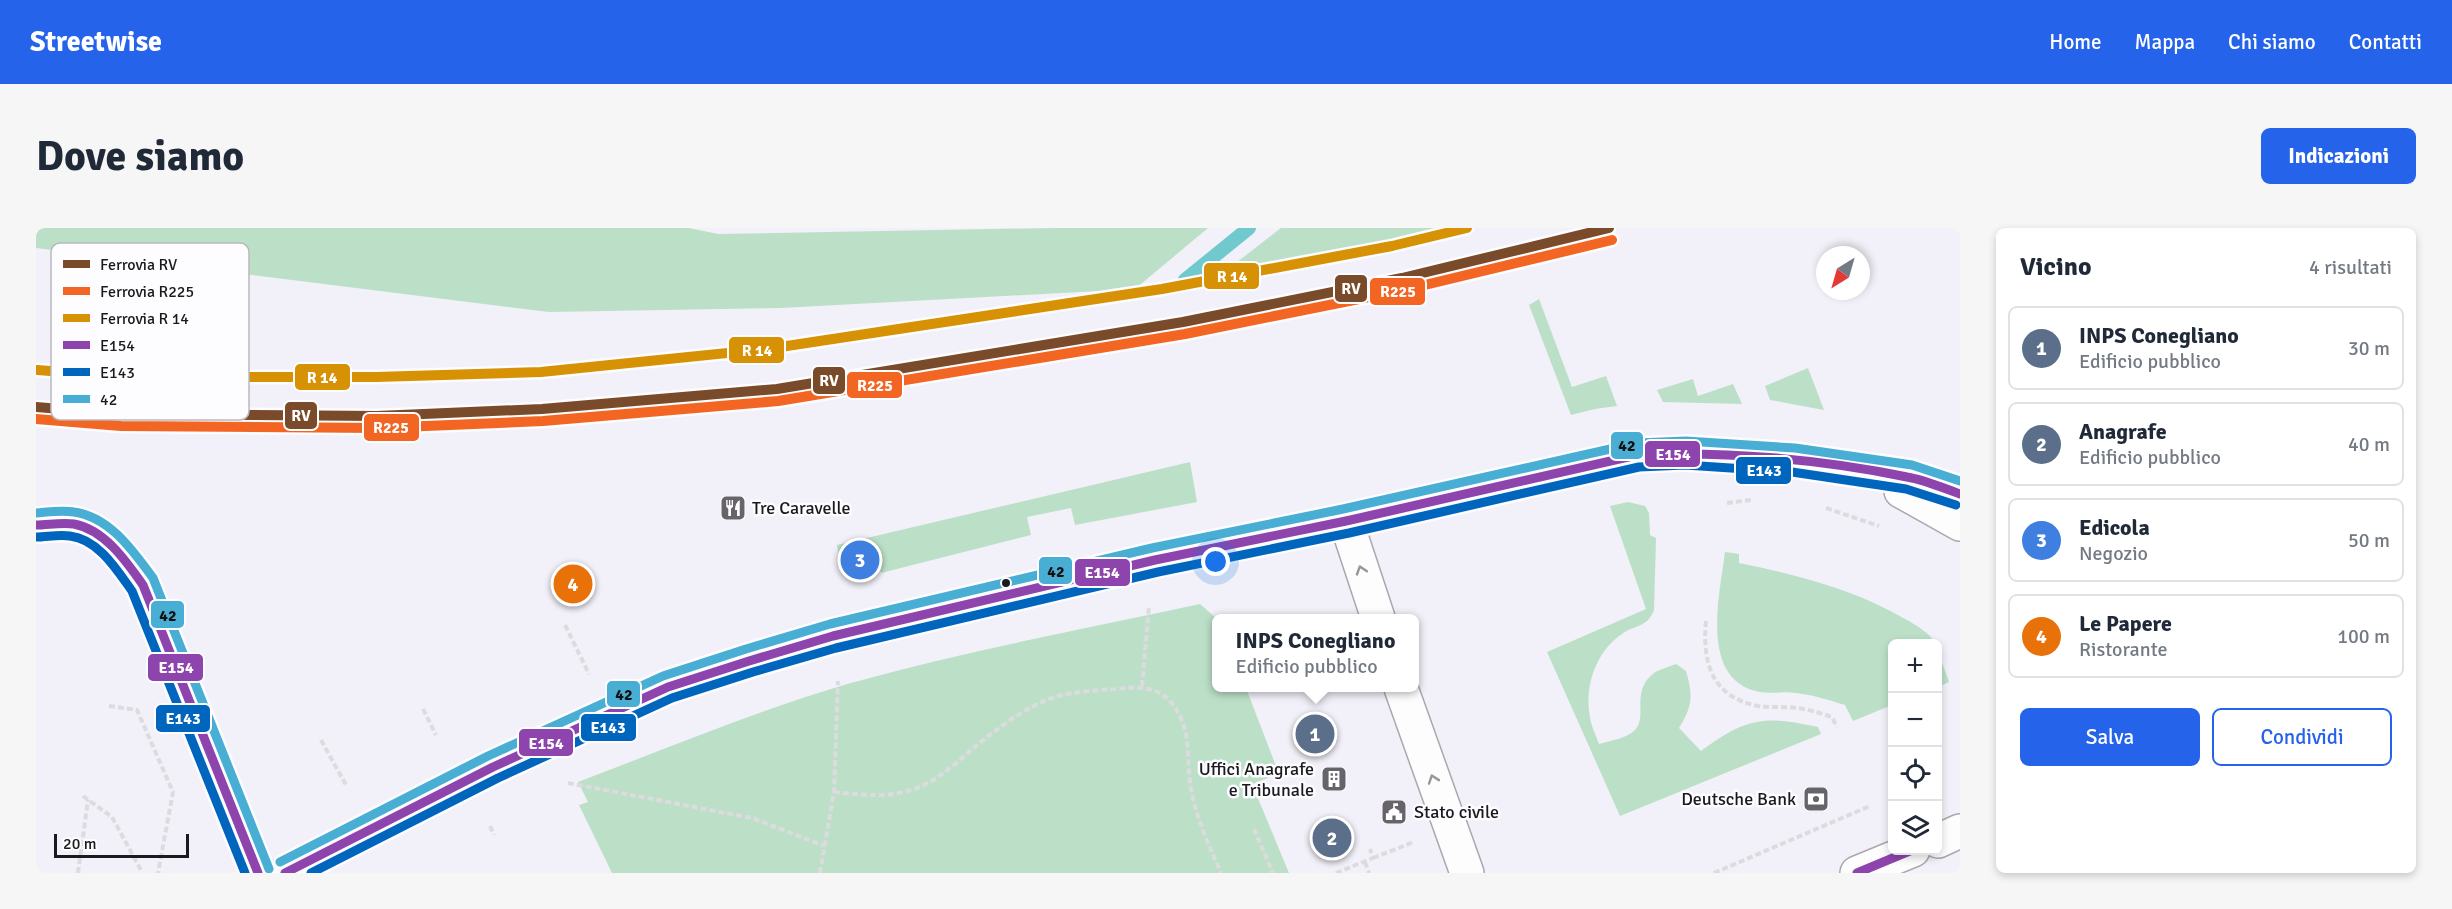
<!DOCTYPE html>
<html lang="it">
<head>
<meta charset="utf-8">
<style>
	body { margin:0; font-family:Signika,sans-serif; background:#f6f6f7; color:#1f2937 }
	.controls { position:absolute; right:18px; bottom:18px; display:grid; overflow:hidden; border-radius:9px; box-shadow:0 3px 9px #0003 }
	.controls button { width:54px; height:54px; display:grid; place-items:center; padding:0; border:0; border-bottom:2px solid #e0e1e3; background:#fff; color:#1f2937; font:30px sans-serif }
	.compass { position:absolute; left:1780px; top:18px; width:54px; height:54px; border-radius:50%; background:#fff; box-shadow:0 3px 9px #0003; rotate:217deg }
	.scale { position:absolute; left:18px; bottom:15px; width:135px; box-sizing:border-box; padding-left:6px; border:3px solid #1b191e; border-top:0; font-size:16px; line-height:21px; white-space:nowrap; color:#1b191e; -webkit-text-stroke:4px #fdfcff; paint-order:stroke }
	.you { position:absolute; left:1180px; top:334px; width:21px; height:21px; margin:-15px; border:4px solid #fff; border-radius:50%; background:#1a73e8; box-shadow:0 0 0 9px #1a73e833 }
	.badge { display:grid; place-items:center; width:39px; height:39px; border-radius:50%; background:#2563eb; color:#fff; font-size:20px; font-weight:700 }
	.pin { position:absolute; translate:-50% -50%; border:3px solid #fff; box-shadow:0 2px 6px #0006 }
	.popup { position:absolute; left:1176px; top:386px; width:207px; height:78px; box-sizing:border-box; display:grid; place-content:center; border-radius:9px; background:#fff; filter:drop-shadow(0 2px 4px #0005); font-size:20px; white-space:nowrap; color:#747a83 }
	.popup b { font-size:22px; color:#1f2937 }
	.popup::after { content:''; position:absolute; left:50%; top:100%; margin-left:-12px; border:12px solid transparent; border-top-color:#fff }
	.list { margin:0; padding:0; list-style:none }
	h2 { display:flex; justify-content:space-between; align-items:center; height:78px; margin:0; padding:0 24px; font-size:26px }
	h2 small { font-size:20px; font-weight:400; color:#747a83 }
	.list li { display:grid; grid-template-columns:39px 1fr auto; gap:18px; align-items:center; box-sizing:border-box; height:84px; margin:0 12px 12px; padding:0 12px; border:2px solid #e0e1e3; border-radius:9px }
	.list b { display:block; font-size:22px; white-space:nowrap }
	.list p { margin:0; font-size:20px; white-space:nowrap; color:#747a83 }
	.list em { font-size:20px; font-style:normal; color:#747a83 }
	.actions { display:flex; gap:12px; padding:18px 24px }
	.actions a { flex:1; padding:14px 0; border:2px solid #2563eb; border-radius:9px; text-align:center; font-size:21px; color:#2563eb }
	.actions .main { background:#2563eb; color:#fff }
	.icon { flex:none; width:33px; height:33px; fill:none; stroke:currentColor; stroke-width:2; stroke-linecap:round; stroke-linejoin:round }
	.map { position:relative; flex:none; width:1924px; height:645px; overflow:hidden; border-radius:9px }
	header { display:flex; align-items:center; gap:36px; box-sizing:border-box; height:84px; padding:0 30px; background:#2563eb; color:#fff }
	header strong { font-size:28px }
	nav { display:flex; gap:33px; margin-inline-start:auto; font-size:21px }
	.intro { display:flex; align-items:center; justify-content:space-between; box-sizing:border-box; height:144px; padding:0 36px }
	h1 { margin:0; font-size:42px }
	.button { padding:15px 27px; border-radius:9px; background:#2563eb; color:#fff; font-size:21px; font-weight:700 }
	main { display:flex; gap:36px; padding:0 36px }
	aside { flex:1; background:#fff; border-radius:9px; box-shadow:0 3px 9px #0003 }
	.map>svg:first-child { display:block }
</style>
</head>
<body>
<header>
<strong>Streetwise</strong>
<nav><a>Home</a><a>Mappa</a><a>Chi siamo</a><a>Contatti</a></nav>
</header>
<div class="intro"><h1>Dove siamo</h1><a class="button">Indicazioni</a></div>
<main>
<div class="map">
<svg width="1924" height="645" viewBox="0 0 1924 645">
	<rect width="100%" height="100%" fill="#f2f0f8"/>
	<!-- green -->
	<g fill="#bce0c7">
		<path d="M0,0h653l29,6 334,-6h156l-73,61 -354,19 -232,4 -513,-64z"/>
		<path d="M1245,0h164l-226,48z"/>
		<path d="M1503,71l33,88 34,-11 11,30 -22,3 -24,6 -42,-110z"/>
		<path d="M1772,140l16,42 -54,-10 -5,-14z"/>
		<path d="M1657,151l5,17 35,-12 9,20 -79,-2 -6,-12z"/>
		<path d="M1154,234l7,40 -122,23 -4,-17 -44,9 4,18 -150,38 -7,-25 -35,8 -2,-11z"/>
		<path d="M1592,274l17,4 4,7 1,22 6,3 -2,72c-7,18 -18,14 -32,24 -26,17 -38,53 -32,83 1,9 6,18 9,27 11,-3 28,-6 36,-14 13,-13 -5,-39 19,-57 6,-4 15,-6 22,-9l10,7c7,24 7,35 -7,57l22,23c45,-33 63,-36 117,-24l3,7 -201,82 -73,-164 99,-43 -36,-103z"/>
		<path d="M1689,324l14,2v9c59,12 115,26 168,57 10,6 23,13 28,23l-43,1v61l-39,16 -8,-16c-16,-5 -32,-10 -49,-12 -12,-2 -24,1 -36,-1 -62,-11 -40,-98 -35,-140z"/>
		<path d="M1164,376l16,14v70h30l33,86 -27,10 37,89h-677l-33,-68 9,-3 -10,-20c90,-34 180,-72 273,-99 115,-32 233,-54 349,-79z"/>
		<path d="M1902,423l11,31 -11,5z"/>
	</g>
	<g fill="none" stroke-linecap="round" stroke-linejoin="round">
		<!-- stream -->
		<path stroke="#70cacd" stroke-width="14" d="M1149,52l64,-52"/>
		<!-- service casing -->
		<g stroke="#aaa8af" stroke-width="27">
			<path id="service" d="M0,297c12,0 31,-4 42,0 29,9 48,36 65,60l115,288"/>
		</g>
		<!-- minor casing -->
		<g stroke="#aaa8af" stroke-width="36">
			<g id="minor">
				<path d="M1310,293l32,97"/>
				<path d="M1365,460l66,185"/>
			</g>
		</g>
		<!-- tertiary casing -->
		<g stroke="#aaa8af" stroke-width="36">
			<g id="tertiary">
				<path d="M1865,263l59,33"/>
				<path d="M1902,613l22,-10"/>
				<path d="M249,645l208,-106 175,-80 81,-26 84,-25 322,-76 191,-39 291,-66 48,-2 108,7 116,17 51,17"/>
				<path d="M1821,645l56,-23"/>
			</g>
		</g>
		<!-- path -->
		<g stroke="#dcdbde" stroke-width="4" stroke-dasharray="6 3" stroke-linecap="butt">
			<path d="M1691,275l24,-3"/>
			<path d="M1790,280l53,18"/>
			<path d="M1670,393c-4,42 6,76 52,85 13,2 26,0 38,2 12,1 24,5 36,9l5,10"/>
			<path d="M529,397l24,49"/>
			<path d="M1106,458l7,-80"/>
			<path d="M73,478l28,4 36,82 -15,81"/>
			<path d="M387,481l13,26"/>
			<path d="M285,512l25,45"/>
			<path d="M532,555l184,35 73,28"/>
			<path d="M798,564c28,3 53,6 80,-3 24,-8 44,-28 63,-44 22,-18 61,-47 90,-51 16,-3 33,-4 49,-5 24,-3 46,-3 60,20 16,25 10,51 15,79 5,30 18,57 30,85"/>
			<path d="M47,568l29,21 30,55"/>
			<path d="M454,598l4,9"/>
			<path d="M1218,601l19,44"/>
			<path d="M1337,630l41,-16"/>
			<path d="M1329,634l4,11"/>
			<path d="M42,645l10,-73"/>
			<path d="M784,645l14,-81 4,-111"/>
			<path d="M1300,645l37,-15 -3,-9"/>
			<path d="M1678,645l156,-67"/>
		</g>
		<!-- service -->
		<use href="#service" stroke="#fdfdfe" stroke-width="24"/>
		<!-- minor -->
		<use href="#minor" stroke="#fdfdfe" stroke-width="33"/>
		<!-- tertiary -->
		<use href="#tertiary" stroke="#fdfdfe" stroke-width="33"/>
		<!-- bus-1 casing -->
		<g stroke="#fdfcff" stroke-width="14">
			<g id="bus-1">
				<path d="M0,297c12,0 25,-3 38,-1 31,6 52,37 69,61l115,288"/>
				<path d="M249,645l208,-106 175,-80 81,-26 84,-25 322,-76 191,-39 291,-66c87,-4 185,4 270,22 18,3 36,11 53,17"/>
				<path d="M1821,645l55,-23"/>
			</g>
		</g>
		<!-- bus-2 casing -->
		<g stroke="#fdfcff" stroke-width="14">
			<g id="bus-2">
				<path d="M0,309c11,0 23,-3 34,-1 28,3 47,34 62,55l113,282"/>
				<path d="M275,645l187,-95 174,-80 81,-26 83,-24 322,-76 191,-39 290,-66 46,-2 107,7 114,17 50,16"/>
			</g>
		</g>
		<!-- bus-3 casing -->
		<g stroke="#fdfcff" stroke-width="14">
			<g id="bus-3">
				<path d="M0,285c13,-1 26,-3 38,-1 36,5 59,39 79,66l116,291"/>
				<path d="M244,634l208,-106 175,-80 83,-27 84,-25 322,-76 191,-39 294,-66 49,-2 109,7 117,17 48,16"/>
			</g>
		</g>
		<!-- bus-1 -->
		<use href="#bus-1" stroke="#8e44ad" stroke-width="9"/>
		<!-- bus-2 -->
		<use href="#bus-2" stroke="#0065bd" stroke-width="9"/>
		<!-- bus-3 -->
		<use href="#bus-3" stroke="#48aed4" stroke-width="9"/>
		<!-- rail-1 casing -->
		<g stroke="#fdfcff" stroke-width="15">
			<path id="rail-1" d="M0,179l85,7 256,2 165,-7 235,-20 406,-67 219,-44 207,-50"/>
		</g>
		<!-- rail-2 casing -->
		<g stroke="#fdfcff" stroke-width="15">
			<path id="rail-2" d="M0,191l85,7 257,2 165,-7 235,-20 407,-67 219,-44 208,-50"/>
		</g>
		<!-- rail-3 casing -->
		<g stroke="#fdfcff" stroke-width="15">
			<path id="rail-3" d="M1,142l94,7h245l165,-5 226,-23 395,-60 230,-43 75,-18"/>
		</g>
		<!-- rail-1 -->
		<use href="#rail-1" stroke="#7a4b2a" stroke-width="10"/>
		<!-- rail-2 -->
		<use href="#rail-2" stroke="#f26522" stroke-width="10"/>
		<!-- rail-3 -->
		<use href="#rail-3" stroke="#d69104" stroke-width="10"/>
	</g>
	<!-- one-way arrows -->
	<defs><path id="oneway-chevron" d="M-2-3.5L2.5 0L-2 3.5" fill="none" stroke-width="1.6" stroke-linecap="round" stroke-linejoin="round" transform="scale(1.5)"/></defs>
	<g stroke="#979699">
		<use href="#oneway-chevron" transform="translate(1325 342) rotate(-108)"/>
		<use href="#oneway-chevron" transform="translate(1397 551) rotate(-109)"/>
	</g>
	<!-- icons -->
	<defs>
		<g id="restaurant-square" transform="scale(1.35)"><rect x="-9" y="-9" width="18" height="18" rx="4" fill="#66646a" stroke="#fdfcff"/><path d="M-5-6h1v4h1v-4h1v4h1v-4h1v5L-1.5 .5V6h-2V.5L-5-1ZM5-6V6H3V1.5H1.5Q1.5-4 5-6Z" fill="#fff"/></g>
		<g id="building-square" transform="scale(1.35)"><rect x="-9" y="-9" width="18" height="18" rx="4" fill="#66646a" stroke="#fdfcff"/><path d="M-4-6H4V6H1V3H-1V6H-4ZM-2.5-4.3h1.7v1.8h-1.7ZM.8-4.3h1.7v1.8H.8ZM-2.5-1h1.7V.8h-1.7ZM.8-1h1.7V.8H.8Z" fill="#fff"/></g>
		<g id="bank-square" transform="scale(1.35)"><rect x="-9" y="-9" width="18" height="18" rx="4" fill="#66646a" stroke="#fdfcff"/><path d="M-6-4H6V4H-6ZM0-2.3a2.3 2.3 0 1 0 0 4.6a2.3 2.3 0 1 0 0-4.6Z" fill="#fff"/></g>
		<g id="civic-square" transform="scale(1.35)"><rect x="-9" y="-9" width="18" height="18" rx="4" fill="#66646a" stroke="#fdfcff"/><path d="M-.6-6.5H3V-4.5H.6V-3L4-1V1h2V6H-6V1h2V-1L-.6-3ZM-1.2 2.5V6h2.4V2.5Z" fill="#fff"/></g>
	</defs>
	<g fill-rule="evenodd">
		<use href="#restaurant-square" x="697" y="280"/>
		<use href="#building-square" x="1298" y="551"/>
		<use href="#bank-square" x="1780" y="571"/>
		<use href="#civic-square" x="1358" y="584"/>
	</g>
	<!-- markers -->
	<circle fill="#1b191e" stroke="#fdfcff" stroke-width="2" cx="970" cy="355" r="5"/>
	<g text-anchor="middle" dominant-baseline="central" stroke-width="5" stroke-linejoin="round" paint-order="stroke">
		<!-- poi labels -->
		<g font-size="18" fill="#1b191e" stroke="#fdfcff" text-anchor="start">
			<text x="716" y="280">Tre Caravelle</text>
			<text x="1278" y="541" text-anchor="end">Uffici Anagrafe<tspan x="1278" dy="21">e Tribunale</tspan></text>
			<text x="1760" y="571" text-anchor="end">Deutsche Bank</text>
			<text x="1378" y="584">Stato civile</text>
		</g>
	</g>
	<!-- legend -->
	<rect x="15" y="15" width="198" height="177" rx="9" fill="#fdfcff" stroke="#b9b8bc" stroke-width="1.5"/>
	<rect x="27" y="32" width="27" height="8" fill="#7a4b2a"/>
	<rect x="27" y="59" width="27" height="8" fill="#f26522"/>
	<rect x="27" y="86" width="27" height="8" fill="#d69104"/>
	<rect x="27" y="113" width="27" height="8" fill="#8e44ad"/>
	<rect x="27" y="140" width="27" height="8" fill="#0065bd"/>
	<rect x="27" y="167" width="27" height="8" fill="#48aed4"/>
	<g font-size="16" fill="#1b191e">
		<text x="64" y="42">Ferrovia RV</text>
		<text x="64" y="69">Ferrovia R225</text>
		<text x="64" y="96">Ferrovia R 14</text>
		<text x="64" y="123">E154</text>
		<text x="64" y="150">E143</text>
		<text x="64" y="177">42</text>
	</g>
	<g stroke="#fdfcff" stroke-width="2">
		<rect x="1167" y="34" width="57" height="28" rx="6" fill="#d69104"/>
		<rect x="1298" y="46" width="34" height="29" rx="6" fill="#7a4b2a"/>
		<rect x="1333" y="49" width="57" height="29" rx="6" fill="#f26522"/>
		<rect x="692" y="108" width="57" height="28" rx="6" fill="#d69104"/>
		<rect x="258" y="135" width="57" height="28" rx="6" fill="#d69104"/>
		<rect x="776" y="138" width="34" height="29" rx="6" fill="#7a4b2a"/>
		<rect x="810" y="143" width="57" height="28" rx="6" fill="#f26522"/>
		<rect x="248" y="173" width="34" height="29" rx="6" fill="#7a4b2a"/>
		<rect x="327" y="185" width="57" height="29" rx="6" fill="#f26522"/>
		<rect x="1574" y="203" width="34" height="29" rx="6" fill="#48aed4"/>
		<rect x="1608" y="212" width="57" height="28" rx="6" fill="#8e44ad"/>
		<rect x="1699" y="228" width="57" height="29" rx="6" fill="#0065bd"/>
		<rect x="1002" y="328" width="35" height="29" rx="6" fill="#48aed4"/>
		<rect x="1038" y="330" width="57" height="29" rx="6" fill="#8e44ad"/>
		<rect x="114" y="372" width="35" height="29" rx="6" fill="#48aed4"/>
		<rect x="111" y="425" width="57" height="29" rx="6" fill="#8e44ad"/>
		<rect x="570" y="452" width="35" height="28" rx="6" fill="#48aed4"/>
		<rect x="119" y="476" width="56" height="29" rx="6" fill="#0065bd"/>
		<rect x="544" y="485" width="57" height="29" rx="6" fill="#0065bd"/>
		<rect x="482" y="500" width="56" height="29" rx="6" fill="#8e44ad"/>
	</g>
	<g font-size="16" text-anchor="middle" font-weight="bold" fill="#fff">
		<text x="1196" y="54">R 14</text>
		<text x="1315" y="66">RV</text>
		<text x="1362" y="69">R225</text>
		<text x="721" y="128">R 14</text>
		<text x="286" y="155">R 14</text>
		<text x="793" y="158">RV</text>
		<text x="839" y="163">R225</text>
		<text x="265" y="193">RV</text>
		<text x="355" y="205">R225</text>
		<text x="1637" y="232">E154</text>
		<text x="1728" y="248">E143</text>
		<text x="1066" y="350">E154</text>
		<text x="140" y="445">E154</text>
		<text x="147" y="496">E143</text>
		<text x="572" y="505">E143</text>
		<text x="510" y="521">E154</text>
	</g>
	<g font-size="16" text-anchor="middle" font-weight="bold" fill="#111">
		<text x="1591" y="223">42</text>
		<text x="1020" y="349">42</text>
		<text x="132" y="393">42</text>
		<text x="588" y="472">42</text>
	</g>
</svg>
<div class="controls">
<button>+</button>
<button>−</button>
<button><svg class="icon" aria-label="locate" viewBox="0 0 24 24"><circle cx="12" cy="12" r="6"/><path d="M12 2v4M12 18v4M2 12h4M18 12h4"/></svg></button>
<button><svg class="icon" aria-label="layers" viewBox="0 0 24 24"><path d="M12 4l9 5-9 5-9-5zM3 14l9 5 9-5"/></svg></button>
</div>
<svg class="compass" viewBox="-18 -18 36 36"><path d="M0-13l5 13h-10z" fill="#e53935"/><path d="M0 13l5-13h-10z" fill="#747a83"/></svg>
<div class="scale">20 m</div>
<div class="you"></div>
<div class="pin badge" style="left:1279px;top:506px;background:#5c6f8a">1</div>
<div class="popup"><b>INPS Conegliano</b>Edificio pubblico</div>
<div class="pin badge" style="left:1296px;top:610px;background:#5c6f8a">2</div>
<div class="pin badge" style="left:824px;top:332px;background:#3f7fe0">3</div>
<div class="pin badge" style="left:537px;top:356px;background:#e8710a">4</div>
</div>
<aside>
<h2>Vicino<small>4 risultati</small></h2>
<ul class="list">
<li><span class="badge" style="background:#5c6f8a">1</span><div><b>INPS Conegliano</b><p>Edificio pubblico</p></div><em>30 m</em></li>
<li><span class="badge" style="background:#5c6f8a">2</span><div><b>Anagrafe</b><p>Edificio pubblico</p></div><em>40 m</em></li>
<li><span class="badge" style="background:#3f7fe0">3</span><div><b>Edicola</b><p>Negozio</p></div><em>50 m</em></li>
<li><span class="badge" style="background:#e8710a">4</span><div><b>Le Papere</b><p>Ristorante</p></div><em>100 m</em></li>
</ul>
<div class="actions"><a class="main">Salva</a><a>Condividi</a></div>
</aside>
</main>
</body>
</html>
